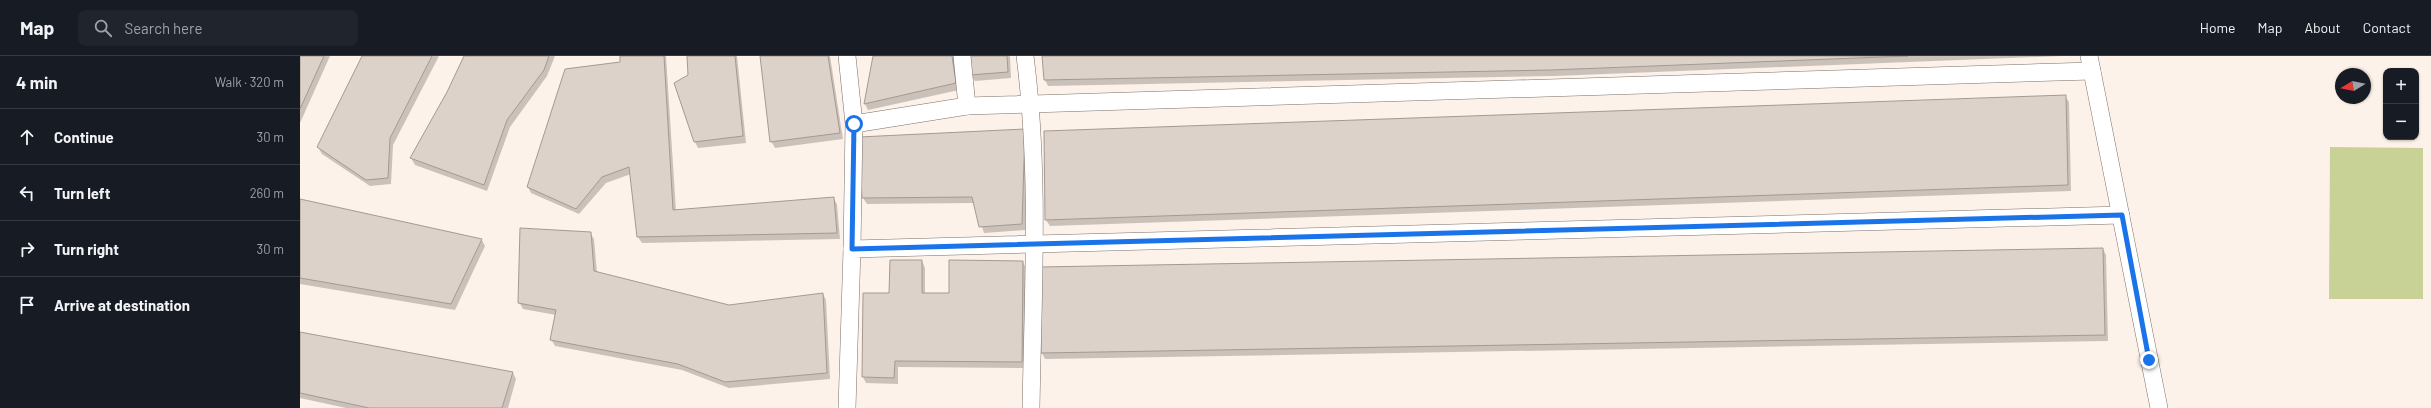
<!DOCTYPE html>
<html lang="en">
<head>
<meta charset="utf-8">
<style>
	body { margin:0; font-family:Barlow,sans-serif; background:#20242c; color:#f1f3f6 }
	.controls { position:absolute; right:12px; top:12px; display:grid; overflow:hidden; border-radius:8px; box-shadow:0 1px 3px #0004 }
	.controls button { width:36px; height:36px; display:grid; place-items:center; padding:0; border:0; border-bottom:1px solid #363941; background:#171b24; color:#f1f3f6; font:20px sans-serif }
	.compass { position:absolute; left:2035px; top:12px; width:36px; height:36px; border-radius:50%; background:#171b24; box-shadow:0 1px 3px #0004; rotate:260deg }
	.stop { position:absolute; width:12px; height:12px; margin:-9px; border:3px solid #1a73e8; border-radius:50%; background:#fff }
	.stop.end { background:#1a73e8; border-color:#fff; box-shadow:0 1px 4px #0008 }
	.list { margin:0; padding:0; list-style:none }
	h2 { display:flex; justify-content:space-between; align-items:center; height:52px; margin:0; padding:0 16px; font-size:17px }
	h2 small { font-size:13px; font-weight:400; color:#9ea1a6 }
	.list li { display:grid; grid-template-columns:26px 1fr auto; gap:12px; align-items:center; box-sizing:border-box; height:56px; padding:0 16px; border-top:1px solid #363941 }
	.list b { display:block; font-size:15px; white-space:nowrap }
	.list em { font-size:13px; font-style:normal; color:#9ea1a6 }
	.icon { flex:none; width:22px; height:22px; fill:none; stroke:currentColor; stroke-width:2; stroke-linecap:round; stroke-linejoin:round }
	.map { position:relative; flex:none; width:2131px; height:352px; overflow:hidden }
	header { display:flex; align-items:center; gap:24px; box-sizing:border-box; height:56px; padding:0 20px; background:#171b24; border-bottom:1px solid #363941 }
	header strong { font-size:19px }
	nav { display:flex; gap:22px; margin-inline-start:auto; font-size:14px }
	.search { width:280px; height:36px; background:#20242c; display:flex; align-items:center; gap:10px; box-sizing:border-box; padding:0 14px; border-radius:8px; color:#9ea1a6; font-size:15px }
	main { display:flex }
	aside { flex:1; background:#171b24 }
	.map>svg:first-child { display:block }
</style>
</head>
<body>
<header>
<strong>Map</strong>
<div class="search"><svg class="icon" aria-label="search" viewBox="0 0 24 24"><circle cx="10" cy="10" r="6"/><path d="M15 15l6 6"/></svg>Search here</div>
<nav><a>Home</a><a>Map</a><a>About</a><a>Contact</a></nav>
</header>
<main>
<aside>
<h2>4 min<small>Walk · 320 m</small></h2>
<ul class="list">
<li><svg class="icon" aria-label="ahead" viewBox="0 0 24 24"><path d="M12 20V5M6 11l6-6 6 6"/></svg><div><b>Continue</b></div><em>30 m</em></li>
<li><svg class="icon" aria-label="left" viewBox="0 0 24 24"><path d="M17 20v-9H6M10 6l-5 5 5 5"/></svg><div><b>Turn left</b></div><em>260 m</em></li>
<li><svg class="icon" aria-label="right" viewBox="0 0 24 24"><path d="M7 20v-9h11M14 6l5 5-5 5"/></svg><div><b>Turn right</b></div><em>30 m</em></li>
<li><svg class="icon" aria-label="arrive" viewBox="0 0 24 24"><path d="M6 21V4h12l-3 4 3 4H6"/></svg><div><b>Arrive at destination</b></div></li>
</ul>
</aside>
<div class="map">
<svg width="2131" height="352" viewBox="0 0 2131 352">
	<rect width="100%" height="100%" fill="#fdf2e9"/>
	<!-- green -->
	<path fill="#c8d297" d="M2030,91l93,1v151h-94z"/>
	<!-- shadow -->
	<g fill="#0003">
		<path d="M0,0h30l-30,67z"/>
		<path d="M63,0h76l-46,89 -2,39 -21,2 -48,-32 -4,-7z"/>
		<path d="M165,0h90l-8,20 -37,51 -23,64 -72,-26 -4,-7 37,-65z"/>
		<path d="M321,0h45l10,155 157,-13 4,6 3,35 -198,4 -4,-6 -7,-63 -25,9 -27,31 -48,-21 -3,-6 93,-124z"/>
		<path d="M388,0h49l9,87 -48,5 -3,-6z"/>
		<path d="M461,0h69l13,83 -68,9 -4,-7z"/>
		<path d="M574,0h80l5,34 -91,20 -3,-6z"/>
		<path d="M670,0h40l1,22 -36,3 -4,-6z"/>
		<path d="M743,0h1019l-507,20 -507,10 -3,-6z"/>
		<path d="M1765,40l4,6 2,89 -1021,35 -4,-6z"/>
		<path d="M728,80l-3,94 -41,3 -10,-30 -107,1 -4,-6z"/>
		<path d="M0,144l182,40 3,6 -30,64 -155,-26z"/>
		<path d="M290,177l4,6 3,34 132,33 94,-12 3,6 4,79 -101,9 -47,-18 -127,-24 -4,-7 5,-24 -33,-6 -4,-7z"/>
		<path d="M1803,193l3,6 2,86 -1063,18 -3,-6 -2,-85z"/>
		<path d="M622,205l3,7v26h25l73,-32 3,6 -1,100 -127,-1v17l-32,-1 -3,-6 1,-83h26z"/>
		<path d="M0,277l213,40 3,6 -8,29h-162l-46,-10z"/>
	</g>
	<!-- building -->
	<g fill="#dcd2c9" stroke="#a49a92">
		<path d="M0,0h24l-24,53z"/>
		<path d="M62,0h70l-42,82 -2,40 -22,2 -49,-33z"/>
		<path d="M164,0h85l-5,14 -37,50 -23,65 -74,-27 37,-66z"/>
		<path d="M320,0h44l9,154 161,-13 3,36 -200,4 -8,-70 -27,10 -26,32 -49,-22 38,-118 55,-7z"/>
		<path d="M387,0h48l8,80 -49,6 -20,-59 14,-8z"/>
		<path d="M460,0h68l12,77 -70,9z"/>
		<path d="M573,0h79l4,27 -92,21z"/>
		<path d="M669,0h38l1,16 -38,3z"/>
		<path d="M742,0h866l-357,14 -507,10z"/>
		<path d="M1766,39l2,90 -1023,35 -1,-89z"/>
		<path d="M725,73l-3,95 -43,3 -7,-30 -110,1 -3,-61z"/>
		<path d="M0,143l182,40 -31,65 -151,-26z"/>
		<path d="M220,172l71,4 3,39 135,34 94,-12 4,80 -102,9 -47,-18 -128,-24 6,-30 -38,-7z"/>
		<path d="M1803,192l2,87 -1064,18 -2,-86z"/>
		<path d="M590,204h32v33h27v-33l74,1 -1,101 -127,-1 -1,17 -32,-1 1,-84h26z"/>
		<path d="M0,276l213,40 -11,36h-133l-69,-15z"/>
	</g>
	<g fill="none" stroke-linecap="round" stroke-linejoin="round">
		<!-- lane casing -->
		<g stroke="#7a7169" stroke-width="18">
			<g id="lane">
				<path d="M547,0l7,68 -2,125"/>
				<path d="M662,0l5,50"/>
				<path d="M725,0c15,116 8,235 6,352"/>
				<path d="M1789,0l70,352"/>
				<path d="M554,68l113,-18 1125,-35"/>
				<path d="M547,352l5,-159 1269,-34"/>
			</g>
		</g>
		<!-- lane -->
		<use href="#lane" stroke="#fff" stroke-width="17"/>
	</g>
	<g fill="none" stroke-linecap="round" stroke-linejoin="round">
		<!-- route -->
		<path stroke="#1a73e8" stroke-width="5" d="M554,68l-2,125 1270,-34 27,145"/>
	</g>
</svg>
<div class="controls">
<button>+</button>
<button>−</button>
</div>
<svg class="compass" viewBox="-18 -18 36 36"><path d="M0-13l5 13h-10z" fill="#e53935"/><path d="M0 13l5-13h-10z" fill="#9ea1a6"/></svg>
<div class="stop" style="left:554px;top:68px"></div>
<div class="stop end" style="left:1849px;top:304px"></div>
</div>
</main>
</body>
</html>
